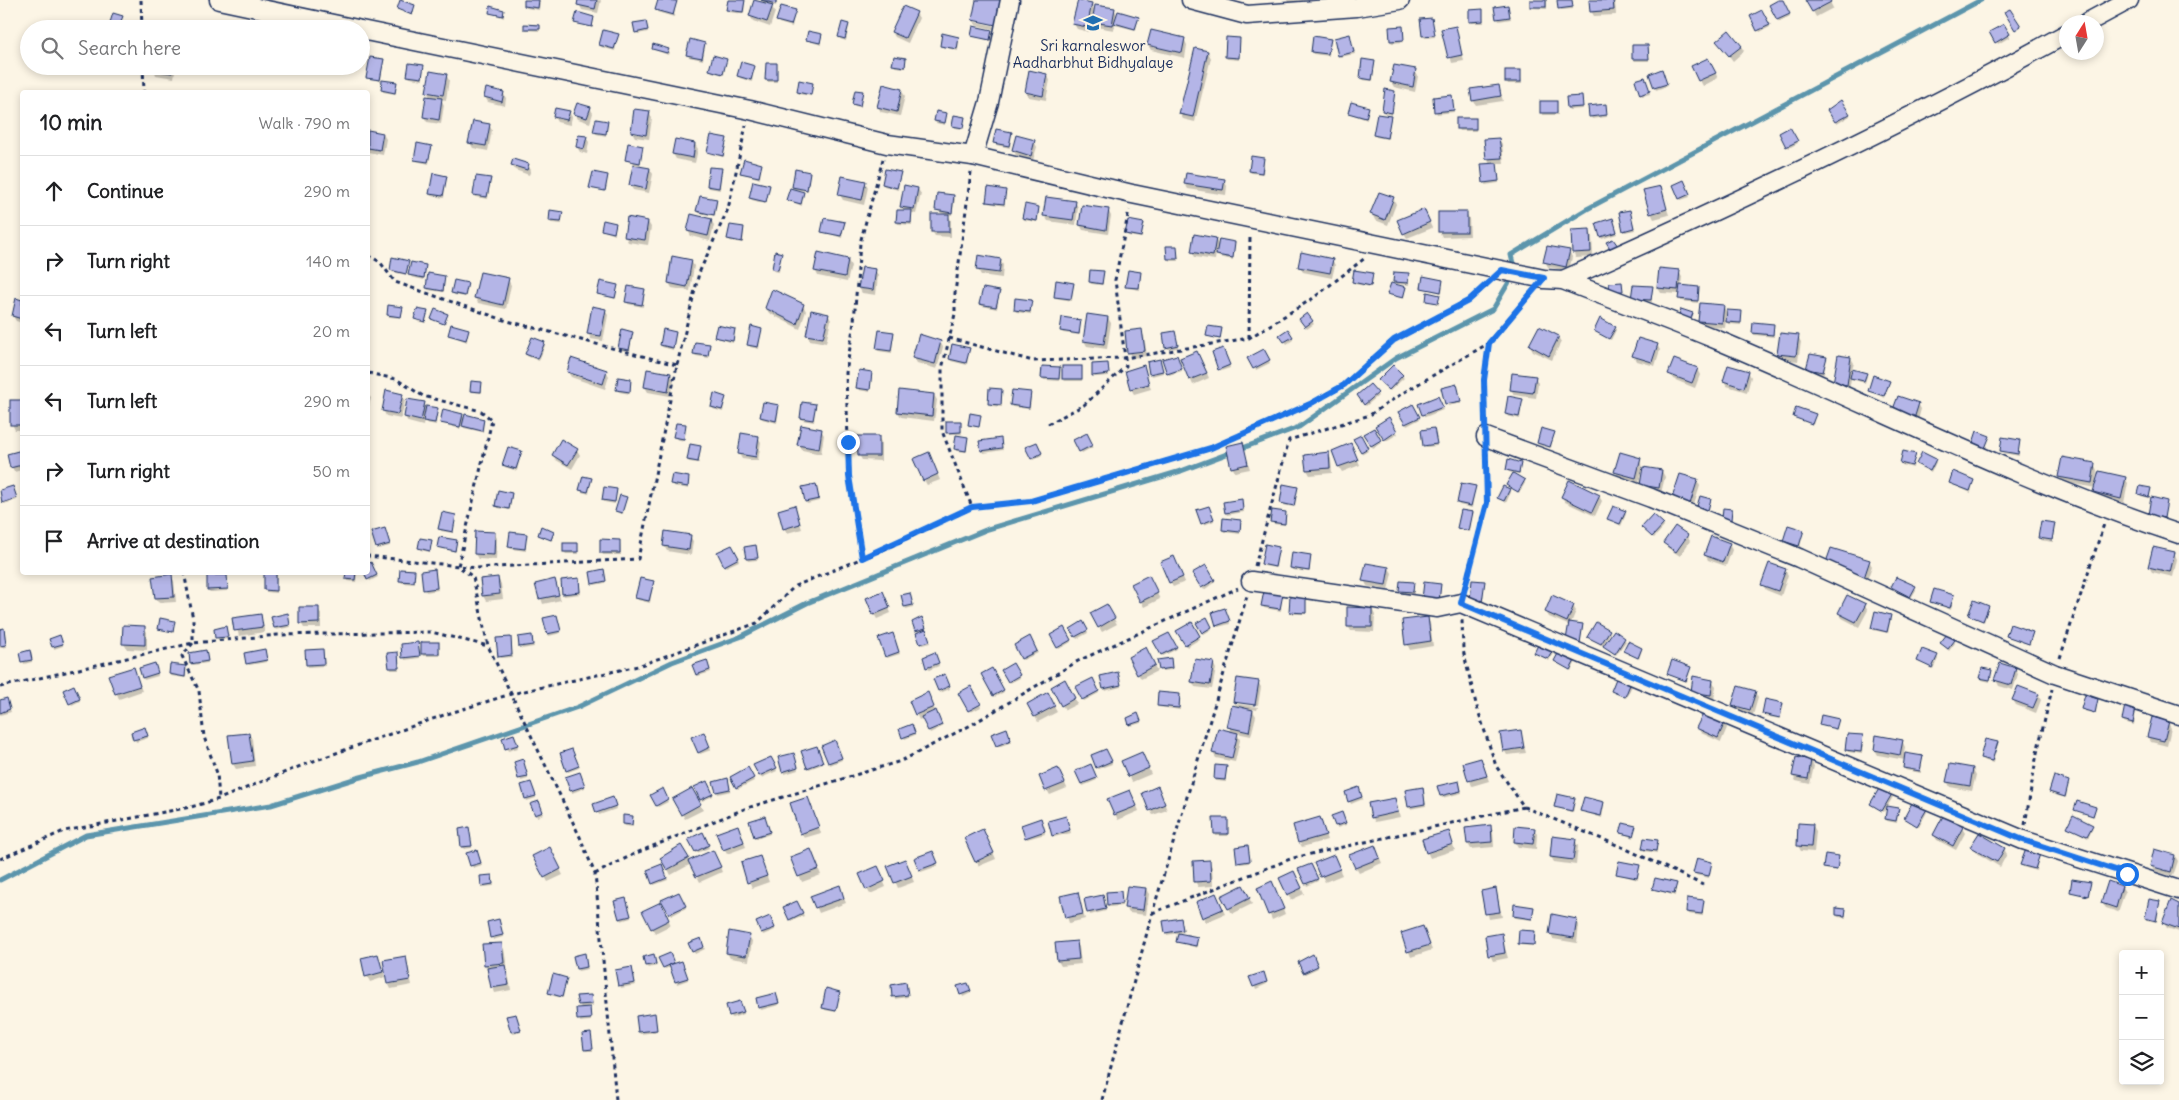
<!DOCTYPE html>
<html lang="en">
<head>
<meta charset="utf-8">
<style>
	body { margin:0; font-family:Delius,sans-serif; background:#f2f2f2; color:#202124 }
	.controls { position:absolute; right:15px; bottom:15px; display:grid; overflow:hidden; border-radius:5px; box-shadow:0 2px 8px #0003 }
	.controls button { width:45px; height:45px; display:grid; place-items:center; padding:0; border:0; border-bottom:1px solid #e0e0e0; background:#fff; color:#202124; font:25px sans-serif }
	.compass { position:absolute; left:2059px; top:15px; width:45px; height:45px; border-radius:50%; background:#fff; box-shadow:0 2px 8px #0003; rotate:11deg }
	.stop { position:absolute; width:15px; height:15px; margin:-11px; border:4px solid #1a73e8; border-radius:50%; background:#fff }
	.stop.end { background:#1a73e8; border-color:#fff; box-shadow:0 1px 5px #0008 }
	.list { margin:0; padding:0; list-style:none }
	h2 { display:flex; justify-content:space-between; align-items:center; height:65px; margin:0; padding:0 20px; font-size:21px }
	h2 small { font-size:16px; font-weight:400; color:#757577 }
	.list li { display:grid; grid-template-columns:32px 1fr auto; gap:15px; align-items:center; box-sizing:border-box; height:70px; padding:0 20px; border-top:1px solid #e0e0e0 }
	.list b { display:block; font-size:19px; white-space:nowrap }
	.list em { font-size:16px; font-style:normal; color:#757577 }
	.icon { flex:none; width:28px; height:28px; fill:none; stroke:currentColor; stroke-width:2; stroke-linecap:round; stroke-linejoin:round }
	.map { position:relative; flex:none; width:2179px; height:1100px; overflow:hidden }
	.search { position:absolute; background:#fff; box-shadow:0 2px 8px #0003; left:20px; top:20px; width:350px; height:55px; display:flex; align-items:center; gap:12px; box-sizing:border-box; padding:0 18px; border-radius:28px; color:#757577; font-size:19px }
	.panel { position:absolute; background:#fff; box-shadow:0 2px 8px #0003; left:20px; top:90px; width:350px; height:485px; border-radius:5px }
	.map>svg:first-child { display:block }
</style>
</head>
<body>
<div class="map">
<svg width="2179" height="1100" viewBox="0 0 2179 1100">
	<rect width="100%" height="100%" fill="#fcf5e5"/>
	<filter id="ink" filterUnits="userSpaceOnUse"><feTurbulence type="fractalNoise" baseFrequency=".02" numOctaves="2"/><feDisplacementMap in="SourceGraphic" scale="10" xChannelSelector="R" yChannelSelector="G"/><feConvolveMatrix kernelMatrix="1 2 1 2 8 2 1 2 1" color-interpolation-filters="sRGB"/></filter>
	<g filter="url(#ink)">
		<!-- shadow -->
		<g fill="#0003">
			<path d="M526,0h14l-1,10 -13,-2z"/>
			<path d="M580,0h21l-3,13 -16,-3 -3,-6z"/>
			<path d="M659,0l17,2 -2,15 -17,-5z"/>
			<path d="M729,0h16l-1,14 -15,-2z"/>
			<path d="M762,0h15l-1,6 -6,-2 5,8 -5,15 -17,-6 -3,-5 14,-12z"/>
			<path d="M978,0l-3,22 24,5 -1,3 -22,-5 -3,-6z"/>
			<path d="M1287,0h18l1,3 -17,1z"/>
			<path d="M1531,0h16v9l-15,-1z"/>
			<path d="M1558,0h14l1,9 -12,1z"/>
			<path d="M1590,0h25l1,15 -22,1 -3,-5z"/>
			<path d="M1781,0l9,16 -11,6 -8,-17z"/>
			<path d="M1807,0h22l4,8 -17,9z"/>
			<path d="M1091,4l4,7 19,-2 4,7 20,2 -2,12 -21,-5 -1,5 -18,-3 -4,-8 -3,13 -12,-3 -3,-5z"/>
			<path d="M414,6l-1,10 -15,-7z"/>
			<path d="M1508,6l3,13 -12,2 -1,-2z"/>
			<path d="M504,11v7l-14,-6z"/>
			<path d="M795,11l-3,16 -13,-4 -1,-2z"/>
			<path d="M1482,11l2,12h-12l-1,-2z"/>
			<path d="M1761,11l9,16 -10,5 -9,-16z"/>
			<path d="M916,13l3,5 -11,25 -13,-6 -3,-5z"/>
			<path d="M122,17l-2,12h-11z"/>
			<path d="M593,18v10l-17,-6z"/>
			<path d="M1432,19l3,18 -10,1 -1,-2z"/>
			<path d="M646,24l2,8 -10,2 -2,-2z"/>
			<path d="M849,25l-3,16 -6,-2 -1,-2z"/>
			<path d="M2003,25l7,12 -12,7 -7,-12z"/>
			<path d="M539,26l1,5 -14,-1 -1,-2z"/>
			<path d="M1403,27l1,15 -12,1 -1,-2z"/>
			<path d="M1455,27l9,34 -12,2 -9,-33z"/>
			<path d="M991,30v11l-18,-5z"/>
			<path d="M618,35l-3,16 -14,-4 -1,-2z"/>
			<path d="M821,36v9l-14,-5z"/>
			<path d="M1350,37l5,17 -15,3 -1,-2z"/>
			<path d="M959,38l-1,13 -17,-5z"/>
			<path d="M1184,39l3,6 -2,13 -34,-8 -3,-5z"/>
			<path d="M1240,39l-1,21 -12,-1 -1,-2z"/>
			<path d="M1330,40l-1,16 -16,-2 -1,-2z"/>
			<path d="M1718,41l23,5 3,5 -11,10z"/>
			<path d="M705,44l-2,16 -14,-3 -1,-2z"/>
			<path d="M1648,46l1,15h-14l-2,-2z"/>
			<path d="M653,49l15,1 1,2 -1,3z"/>
			<path d="M1208,52l3,6 -16,64 -12,-3 -3,-5z"/>
			<path d="M905,59l1,9 -11,-1 -1,-2z"/>
			<path d="M1708,59l10,19 -15,8 -10,-19z"/>
			<path d="M383,60l-2,21 15,2v11l-13,-2v-10l-15,-4z"/>
			<path d="M726,60l-2,15 -12,-3 -1,-2z"/>
			<path d="M1374,62l-1,19 -11,-1 -1,-2z"/>
			<path d="M776,64l1,18h-9l-2,-2z"/>
			<path d="M153,66h23l-2,12 -18,-3z"/>
			<path d="M301,66h27l-2,9 -24,-5z"/>
			<path d="M423,66v14l-13,-2 -2,-2z"/>
			<path d="M754,67l-2,15 -12,-4 -2,-2z"/>
			<path d="M1415,71l3,5 -3,16 -21,-5 -3,-5z"/>
			<path d="M1520,71l2,13h-14l-1,-2z"/>
			<path d="M1662,73l5,13 -11,4 -6,-15z"/>
			<path d="M446,75l3,5 -3,20 -5,-1 3,6 -3,19 -14,-2 -3,-5 7,-19 -4,-6z"/>
			<path d="M1046,75l4,5 -4,20 -17,-3 -3,-5z"/>
			<path d="M1646,80l4,14 -8,2 -1,-2z"/>
			<path d="M812,84l-1,12 -12,-2 -1,-2z"/>
			<path d="M1499,87l4,14 -27,4 -3,-5z"/>
			<path d="M902,91l3,5 -5,20 -19,-4 -3,-5z"/>
			<path d="M862,92l-1,15 -6,-1 -2,-2z"/>
			<path d="M1394,92l-2,23 -8,-2 -1,-2z"/>
			<path d="M503,93l3,5 -1,8 -17,-4 -3,-5z"/>
			<path d="M1451,96l3,16 -17,2 -1,-2z"/>
			<path d="M1581,97l2,12 -14,1 -1,-2z"/>
			<path d="M1556,102l2,13h-15l-1,-2z"/>
			<path d="M1841,102l9,14 -13,8 -9,-14z"/>
			<path d="M1605,105l2,12 -15,2 -1,-2z"/>
			<path d="M590,108l3,5 -3,10 -12,-4 -3,-5z"/>
			<path d="M1368,108l-1,12 -18,-7z"/>
			<path d="M635,111l14,2 3,5 -3,21 -14,-2 -3,-5z"/>
			<path d="M569,112l3,5 -2,8 -13,-3 -3,-5z"/>
			<path d="M946,114l-1,11 -9,-2 -1,-2z"/>
			<path d="M1390,117l-2,22 -12,-2 -1,-2z"/>
			<path d="M964,118v11l-9,-1 -2,-2z"/>
			<path d="M1475,119l1,12h-17l-1,-2z"/>
			<path d="M607,122l-1,14 -10,-2 -1,-2z"/>
			<path d="M489,125l3,5 -4,21 -15,-3 -3,-5z"/>
			<path d="M1789,129l9,14 -9,5 -9,-14z"/>
			<path d="M368,131l15,3 3,5 -3,16 -15,-3z"/>
			<path d="M1011,134l-1,14 -14,-3 -1,-2z"/>
			<path d="M586,137l3,5 -2,12 -7,-2 -3,-5z"/>
			<path d="M726,139l-2,18 -14,-3 -2,-2z"/>
			<path d="M1499,139l3,5 2,19h-8l3,20 -14,2 5,-21 -3,-5z"/>
			<path d="M1034,141l3,6 -4,13 -17,-5 -3,-5z"/>
			<path d="M695,144l3,5 -3,14 -19,-4 -3,-5z"/>
			<path d="M431,147l-2,17 -13,-3 -1,-2z"/>
			<path d="M643,147l-3,20 10,2 3,5 -4,19 -16,-3 -3,-5 4,-21 -8,-4z"/>
			<path d="M1264,159l-1,15 -12,-1 -1,-2z"/>
			<path d="M512,165h16l3,5 -2,5 -14,-5z"/>
			<path d="M761,165l-1,14 -18,-6z"/>
			<path d="M721,169l-1,21 -11,-2 -1,-2z"/>
			<path d="M809,173l-1,18 -14,-2 -1,-2z"/>
			<path d="M900,173l-2,17 -14,-4 -1,-2z"/>
			<path d="M607,176l-1,14 -15,-3z"/>
			<path d="M446,177l-2,21 -13,-2 -1,-3z"/>
			<path d="M490,179l-2,20 -13,-2 -1,-2z"/>
			<path d="M1224,180l3,6 -1,9 -38,-6 -3,-5z"/>
			<path d="M865,182l3,5 -4,18 -21,-5 -3,-5z"/>
			<path d="M1683,182l7,15 -9,3 -1,-2z"/>
			<path d="M769,186l-3,18 -14,-4 -2,-2z"/>
			<path d="M1660,187l9,28 -15,4 -3,-6z"/>
			<path d="M918,189l3,5 -5,20 -4,-1v12l-14,-1 -1,-2 7,-11 -3,-5z"/>
			<path d="M1005,191v15l-17,-3 -1,-2z"/>
			<path d="M803,193l-1,13 -14,-6z"/>
			<path d="M938,194l15,2 2,3 -3,16 -5,-1 4,6v17l-16,-1 -3,-5 13,-16 -9,-5z"/>
			<path d="M1393,198l3,6 -8,21 -13,-5 -3,-6z"/>
			<path d="M717,201l-2,15 -16,-3 -1,-2z"/>
			<path d="M1075,202l3,5 -2,18 -28,-4 -3,-5z"/>
			<path d="M1039,209l-2,13 -13,-2 -1,-3z"/>
			<path d="M1108,210l3,6 -3,18 -25,-4 -3,-5z"/>
			<path d="M1630,211l5,19 -10,2 -1,-2z"/>
			<path d="M562,213v11l-11,-1 -1,-3z"/>
			<path d="M1466,213l3,5 1,18 -28,1 -3,-6z"/>
			<path d="M1426,215l6,13 -25,10 -3,-5z"/>
			<path d="M711,220l3,5 -4,16 -19,-5 -3,-5z"/>
			<path d="M648,222l3,5 -3,18 -20,-3 -3,-6z"/>
			<path d="M1614,222l3,12 -15,5 -1,-2z"/>
			<path d="M844,223l-2,15 -20,-7z"/>
			<path d="M615,224v11l-13,-5z"/>
			<path d="M1143,225l-1,13 -14,-2 -1,-2z"/>
			<path d="M744,228l-1,15 -13,-2 -1,-2z"/>
			<path d="M1589,231l3,5 1,21 -17,1 -3,-6z"/>
			<path d="M1215,239l4,7 15,-3 -1,17 -14,-3 -3,-4 -1,7 -20,-3 -3,-5z"/>
			<path d="M1177,247l2,14h-9l-2,-2z"/>
			<path d="M1569,251l3,6 -3,14 -21,-4 -3,-6z"/>
			<path d="M781,254l-2,18 -5,-1 -1,-2z"/>
			<path d="M848,260l3,6 -4,16 -29,-6 -3,-6z"/>
			<path d="M1000,260l3,5 -1,13 -21,-3 -3,-5z"/>
			<path d="M1332,260l3,5 -3,13 -29,-6 -3,-5z"/>
			<path d="M691,261l3,5 -4,25 -18,-3 -3,-5z"/>
			<path d="M408,262l-1,13 -15,-3 -1,-2z"/>
			<path d="M426,266l-2,14 -13,-3 -1,-2z"/>
			<path d="M875,270l3,5 -2,20 -14,-2 -3,-5z"/>
			<path d="M1679,272l3,5 -1,9 17,2v15l-17,-2 -1,-7 -19,-1 -3,-5z"/>
			<path d="M1103,273v12l-12,-1 -1,-3z"/>
			<path d="M1140,273v17l-12,-2 -1,-2z"/>
			<path d="M1372,274l-1,13 -16,-3 -2,-2z"/>
			<path d="M1408,274l1,11 -13,-1 -1,-2z"/>
			<path d="M444,277v15l-16,-2 -1,-2z"/>
			<path d="M508,280l3,5 -5,24 -28,-6 -3,-5z"/>
			<path d="M1443,281l-1,12 -20,-5z"/>
			<path d="M467,284l-1,13 -12,-2 -1,-2z"/>
			<path d="M1073,284l-1,17 -16,-3 -1,-2z"/>
			<path d="M617,286l-1,13 -18,-5z"/>
			<path d="M1405,288l-1,11 -15,-5z"/>
			<path d="M1652,288v14l-18,-2z"/>
			<path d="M644,291l-1,16 -15,-3 -1,-2z"/>
			<path d="M999,292l-2,17 -15,-3 -1,-2z"/>
			<path d="M1439,296v9l-12,-5z"/>
			<path d="M16,300l6,1v22l-6,-2 -3,-5z"/>
			<path d="M1031,301v13l-15,-2 -1,-3z"/>
			<path d="M803,305l3,6 -6,18 -31,-16 -3,-5z"/>
			<path d="M1723,306l3,5 15,1v13l-13,-1 -2,-4 -1,8 -23,-2 -3,-5z"/>
			<path d="M402,308v10l-13,-1 -1,-2z"/>
			<path d="M605,310l3,5 -5,26 -12,-2 -3,-6z"/>
			<path d="M427,312l-1,11 -9,-2 -1,-3z"/>
			<path d="M447,315l-2,10 -13,-6z"/>
			<path d="M828,315l3,5 -5,23 -16,-3 -3,-5z"/>
			<path d="M1307,315l7,9 -7,5 -5,-7z"/>
			<path d="M1108,318l3,5 -4,26 -20,-3 -3,-5z"/>
			<path d="M1080,321v14l-17,-2 -2,-2z"/>
			<path d="M1773,325l1,12 -20,-2 -1,-2z"/>
			<path d="M1615,327l1,3 -5,10 -16,-9z"/>
			<path d="M468,330l-1,12 -17,-7z"/>
			<path d="M735,330l-2,13 -18,-6z"/>
			<path d="M761,330l-2,19 -9,-2 -1,-3z"/>
			<path d="M1221,330v10l-13,-4z"/>
			<path d="M1141,331l3,5 3,20 -15,2 -3,-5z"/>
			<path d="M1287,331l6,9 -6,4 -6,-9z"/>
			<path d="M632,333l-2,19 -9,-2 -1,-2z"/>
			<path d="M675,333l-2,17 -11,-3 -1,-2z"/>
			<path d="M1175,333l3,15 -10,1 -1,-2z"/>
			<path d="M893,334l-1,19 -14,-2 -1,-2z"/>
			<path d="M1558,337l3,5 -9,18 -19,-9 -3,-6z"/>
			<path d="M1798,337l3,5 -3,19 -17,-2 -3,-6z"/>
			<path d="M940,342l3,5 -6,22 -20,-6 -3,-5z"/>
			<path d="M544,343l1,2 -6,16 -12,-5 -1,-2z"/>
			<path d="M709,345v13l-13,-2 -2,-2z"/>
			<path d="M1657,345l3,5 -5,16 -18,-5 -3,-6z"/>
			<path d="M969,349l-2,16 -16,-4 -1,-2z"/>
			<path d="M1224,351l6,17 -9,3 -1,-2z"/>
			<path d="M1263,351l7,12 -14,7 -7,-12z"/>
			<path d="M1200,357l9,21 -16,7 -12,-26z"/>
			<path d="M1178,358l4,13 -13,4 -1,-2z"/>
			<path d="M1826,358l-2,16 -15,-3 -1,-3z"/>
			<path d="M1851,358l3,5 -2,7 15,6 -2,7 -14,-4 -2,11 -14,-7z"/>
			<path d="M1161,363l2,10 -11,3 -1,-3z"/>
			<path d="M1081,367l1,14h-17l-2,-2z"/>
			<path d="M1108,367l1,9 -14,1 -1,-2z"/>
			<path d="M1143,367l8,22 -17,5 -3,-5z"/>
			<path d="M1393,367l11,11 -14,13 -9,-9z"/>
			<path d="M1059,368l1,13 -16,-1 -1,-3z"/>
			<path d="M1697,369l3,6 -5,13 -22,-9 -3,-5z"/>
			<path d="M606,371l3,5 -4,13 -34,-12 -3,-5z"/>
			<path d="M1748,372l3,5 -4,15 -20,-6 -3,-5z"/>
			<path d="M671,374l3,6 -4,16 -22,-4 -3,-5z"/>
			<path d="M871,374l-1,18 -11,-2 -2,-2z"/>
			<path d="M1535,377l3,6 -2,15 -22,-3 -3,-6z"/>
			<path d="M631,380l-1,14 -11,-2 -1,-2z"/>
			<path d="M1889,382l-4,16 -15,-7z"/>
			<path d="M481,383l1,10 -10,-1 -1,-2z"/>
			<path d="M1370,385l8,11 -12,10 -7,-9z"/>
			<path d="M1457,388l4,15 -13,3 -5,-17z"/>
			<path d="M1002,390v17l-11,-1 -1,-2z"/>
			<path d="M1031,393l-1,16 -18,-2 -1,-2z"/>
			<path d="M368,395l3,3 -3,12z"/>
			<path d="M402,395l3,5 -4,19 -15,-3 -3,-6z"/>
			<path d="M934,395l3,5 -3,21 -33,-4 -3,-5z"/>
			<path d="M725,398l-2,14 -10,-3 -1,-2z"/>
			<path d="M1439,399l4,11 -18,7 -6,-12z"/>
			<path d="M1522,400l-2,19 -13,-3 -1,-2z"/>
			<path d="M11,401h11v29h-7l-3,-6z"/>
			<path d="M424,403l2,4 11,2 -1,16 -10,-2 -2,-3 -1,6 -15,-4 -3,-5z"/>
			<path d="M1918,404l3,5 -4,15 -20,-7z"/>
			<path d="M1413,405l7,14 -13,7 -7,-14z"/>
			<path d="M779,406l-2,17 -15,-4 -1,-2z"/>
			<path d="M815,406l-1,16 -12,-2 -1,-2z"/>
			<path d="M462,415l3,4 19,1 -1,12 -19,-4 -2,-5 -2,6 -19,-6z"/>
			<path d="M1815,415l-2,10 -19,-8z"/>
			<path d="M1389,419l9,15 -12,7 -9,-15z"/>
			<path d="M960,422l2,12h-13l-2,-2z"/>
			<path d="M685,425l-1,16 -8,-2 -1,-2z"/>
			<path d="M1373,429l8,14 -8,5 -8,-14z"/>
			<path d="M821,430l3,5 -3,19 -19,-4 -3,-5z"/>
			<path d="M1434,432l3,14 -11,1 -1,-2z"/>
			<path d="M1554,433l-3,15 -11,-3 -2,-2z"/>
			<path d="M1086,434l7,13 -11,6 -7,-13z"/>
			<path d="M1360,436l8,15 -5,3 -8,-15z"/>
			<path d="M758,437l3,5 -3,19 -16,-2 -3,-5z"/>
			<path d="M878,437l3,5v19l-19,-1 -3,-5z"/>
			<path d="M1989,437l-3,12 -12,-7z"/>
			<path d="M967,438v14l-10,-1 -2,-3z"/>
			<path d="M1000,439l3,11 -19,3 -3,-11z"/>
			<path d="M2019,441v15l-16,-3 -2,-2z"/>
			<path d="M1037,444l5,11 -9,5 -6,-12z"/>
			<path d="M1242,444l8,25 -15,3 -3,-5z"/>
			<path d="M700,447l-1,16 -10,-1 -1,-2z"/>
			<path d="M577,450l3,5 -8,14 -16,-9 -3,-5z"/>
			<path d="M1354,450l6,15 -18,7 -3,-5z"/>
			<path d="M22,451v19l-8,2 -6,-17z"/>
			<path d="M521,452l-4,19 -12,-4 -1,-2z"/>
			<path d="M1328,454l3,5 1,14 -22,2 -3,-5z"/>
			<path d="M1915,455l-2,13 -11,-3 -1,-2z"/>
			<path d="M931,459l9,21 -13,5 -3,-5z"/>
			<path d="M1640,459l2,9 20,3 3,6 -4,16 -17,-3 -3,-5 3,-15h-2l-3,13 -20,-5 -3,-6z"/>
			<path d="M1935,460l1,2 -5,11 -14,-9z"/>
			<path d="M1520,464v10l-11,-2 -2,-2z"/>
			<path d="M2094,464l3,6 -1,10 29,-2 3,5 -4,20 -26,-6 -2,-9 -33,-6 -3,-5z"/>
			<path d="M688,478l1,11 -16,-3 -1,-2z"/>
			<path d="M591,479l-2,15 -7,-2 -1,-2z"/>
			<path d="M1697,480l3,6 -7,22 -17,-5z"/>
			<path d="M1524,481l1,2 -6,10 -11,-8z"/>
			<path d="M1973,481l-2,12 -21,-10z"/>
			<path d="M816,486l3,15 -12,3 -1,-3z"/>
			<path d="M12,487l5,13 -13,4 -4,-13z"/>
			<path d="M1475,487l-3,21 -13,-3 -1,-3z"/>
			<path d="M1504,487l7,5 -5,11 -7,-5z"/>
			<path d="M1297,488l-2,19 -13,-2 -1,-3z"/>
			<path d="M616,490l-1,14 -11,-2 -1,-2z"/>
			<path d="M2150,490v8l-9,-2 -1,-2z"/>
			<path d="M512,494l-2,16 -12,-2 -2,-3z"/>
			<path d="M1599,496l3,5 -7,15 -30,-14 -3,-5z"/>
			<path d="M626,498l-3,16 -5,-1 -2,-2z"/>
			<path d="M1710,500l-1,11 -11,-5z"/>
			<path d="M1242,502l2,10 -17,3 -1,-2z"/>
			<path d="M2166,502l-2,18 -14,-3z"/>
			<path d="M794,506l8,23 -15,4 -3,-5z"/>
			<path d="M1210,509l4,12 -10,4 -1,-2z"/>
			<path d="M1625,512l1,2 -5,12 -12,-7z"/>
			<path d="M1286,513l-1,12 -12,-1 -1,-3z"/>
			<path d="M1472,513l-2,19 -11,-2 -1,-2z"/>
			<path d="M455,516l-2,17 -12,-2 -1,-3z"/>
			<path d="M1240,521v13l-16,-2 -1,-2z"/>
			<path d="M2054,524l-1,18 -13,-2 -1,-3z"/>
			<path d="M1663,525l1,2 -10,11 -10,-8z"/>
			<path d="M1803,531l-3,17 -15,-5 -1,-2z"/>
			<path d="M386,532l4,14 -12,3 -1,-2z"/>
			<path d="M494,533l3,5 -1,22 -18,-1 -3,-5z"/>
			<path d="M554,533l-2,8 -13,-7z"/>
			<path d="M526,536v15l-15,-2 -2,-2z"/>
			<path d="M690,536l3,5 -2,14 -24,-4 -3,-5z"/>
			<path d="M1687,536l3,5 -10,15 -12,-8 -3,-5z"/>
			<path d="M431,541l-1,11 -10,-2 -1,-2z"/>
			<path d="M456,541v11l-17,-5z"/>
			<path d="M620,541l1,14h-18l-1,-2z"/>
			<path d="M577,544l2,10h-13l-2,-2z"/>
			<path d="M1729,544l3,6 -6,16 -18,-6 -3,-6z"/>
			<path d="M731,547l8,14 -13,6 -7,-14z"/>
			<path d="M1278,548l-2,20 -12,-2 -1,-2z"/>
			<path d="M756,549l2,11 -10,1 -1,-2z"/>
			<path d="M2174,553l3,6 -4,18 -21,-5 -3,-5z"/>
			<path d="M1310,556v16l-18,-2 -1,-3z"/>
			<path d="M1174,557l11,25 -12,5 -3,-5z"/>
			<path d="M1869,561l3,5 -6,17 -36,-12z"/>
			<path d="M371,564l7,13 -8,4 -5,-9h3v-7z"/>
			<path d="M1206,567l9,15 -11,8 -10,-16z"/>
			<path d="M1389,568l3,5 -4,17 -21,-4 -3,-6z"/>
			<path d="M1785,570l3,5 -7,21 -15,-6 -3,-5z"/>
			<path d="M414,571l1,13 -13,-1 -1,-2z"/>
			<path d="M435,571l3,19 -12,2 -1,-2z"/>
			<path d="M603,571l2,12 -11,2 -1,-2z"/>
			<path d="M265,572l12,2 -1,19 -10,-1 -1,-2z"/>
			<path d="M347,572h10l-1,10 -8,-1z"/>
			<path d="M171,576l3,5 2,21 -17,1 -3,-5 -2,-20z"/>
			<path d="M227,576l1,15 -18,1 -2,-2z"/>
			<path d="M1148,577l12,22 -16,8 -12,-22z"/>
			<path d="M498,578l3,6 2,15 -17,2 -3,-5z"/>
			<path d="M579,580l2,14 -17,2 -1,-3z"/>
			<path d="M554,581l7,19 -18,4 -7,-20z"/>
			<path d="M653,582l-3,21 -12,-3 -1,-2z"/>
			<path d="M1484,582l-1,22 -11,-1z"/>
			<path d="M1413,583l1,11 -12,-1 -1,-2z"/>
			<path d="M1425,583l16,2 -1,18z"/>
			<path d="M1892,587h23l1,3 -5,8z"/>
			<path d="M1282,595l-1,16 -17,-3 -1,-2z"/>
			<path d="M910,596l3,11 -7,2 -1,-3z"/>
			<path d="M1953,596l-2,14 -19,-8z"/>
			<path d="M885,598l6,15 -14,6 -3,-5z"/>
			<path d="M1306,598v16h-14l-1,-3z"/>
			<path d="M1865,605l3,5 -9,17 -17,-9 -3,-5z"/>
			<path d="M1106,606l11,18 -15,8 -11,-18z"/>
			<path d="M1573,606l3,5 -5,12 12,4 -3,17 -11,-2 1,-16 -21,-9 -3,-5z"/>
			<path d="M1988,607l-4,15 -14,-7z"/>
			<path d="M318,608l3,6v14h-17l-3,-5z"/>
			<path d="M1372,609l3,6 -1,17 -23,-1 -3,-5z"/>
			<path d="M1226,612l4,12 -12,3 -1,-2z"/>
			<path d="M260,615l5,17 -26,4 -5,-17z"/>
			<path d="M1891,616l-3,17 -15,-3 -1,-2z"/>
			<path d="M288,617l3,10 -15,3 -1,-2z"/>
			<path d="M1427,618l3,5 3,23 -23,4 -3,-6z"/>
			<path d="M558,619l3,14 -12,3 -1,-3z"/>
			<path d="M1206,619l6,10 -8,5 -6,-11z"/>
			<path d="M923,621l7,22 -8,2 -5,-15z"/>
			<path d="M174,622v11l-15,-5z"/>
			<path d="M1082,623l6,10 -11,6 -6,-10z"/>
			<path d="M1191,624l9,15 -13,8 -9,-15z"/>
			<path d="M144,627l3,5v18l-20,-1 -3,-5z"/>
			<path d="M225,628l3,11 -10,1 -3,-10z"/>
			<path d="M1064,629l7,13 -12,7 -8,-13z"/>
			<path d="M0,630l5,2 2,15 -7,1z"/>
			<path d="M1609,630l1,3 -7,13 -14,-9z"/>
			<path d="M1614,632l12,9 -10,14 -11,-9z"/>
			<path d="M2032,633l-2,12 -22,-9z"/>
			<path d="M1169,634l8,15 -14,7 -8,-15z"/>
			<path d="M531,636l3,11 -12,2 -2,-3z"/>
			<path d="M894,637l6,17 -13,4 -1,-2z"/>
			<path d="M1030,638l8,15 -15,7 -8,-15z"/>
			<path d="M61,639l2,7 -9,3 -3,-9z"/>
			<path d="M511,641l2,16 -12,1 -1,-2z"/>
			<path d="M1954,641l1,2 -6,8 -7,-7z"/>
			<path d="M439,643l1,13h-16l-1,-2z"/>
			<path d="M1541,643l13,8 -5,10 -13,-8z"/>
			<path d="M418,645l2,13 -15,2 -1,-3z"/>
			<path d="M1146,649l11,22 -16,8 -12,-21z"/>
			<path d="M1642,649l-3,10 -14,-8z"/>
			<path d="M323,650l2,16 -17,1 -2,-16z"/>
			<path d="M265,652l2,10 -18,3 -2,-2z"/>
			<path d="M21,654h10l1,8 -8,2z"/>
			<path d="M207,654l1,9 -15,2 -2,-2z"/>
			<path d="M389,654l9,1 1,15h-8z"/>
			<path d="M936,656l3,10 -10,4 -5,-12z"/>
			<path d="M1937,656l1,3 -5,10 -14,-8z"/>
			<path d="M1170,659l3,11 -12,1 -1,-2z"/>
			<path d="M1575,660l1,2 -5,9 -15,-10z"/>
			<path d="M708,663l3,9 -13,4 -1,-2z"/>
			<path d="M1213,663l3,6 -4,20 -17,-2 -3,-6z"/>
			<path d="M1012,665l8,13 -10,5 -7,-12z"/>
			<path d="M156,666l2,10 -14,4 -1,-2z"/>
			<path d="M133,668l9,23 -23,8 -9,-23z"/>
			<path d="M186,668v10l-15,-2 -1,-2z"/>
			<path d="M1690,668l-3,14 -19,-8z"/>
			<path d="M2015,669l3,5 -5,16 -14,-4 -3,-6z"/>
			<path d="M992,670l12,22 -9,5 -12,-22z"/>
			<path d="M1991,671l-1,11 -8,-2 -1,-3z"/>
			<path d="M944,676l6,13 -10,4 -5,-13z"/>
			<path d="M1118,676l3,11 -16,4 -1,-2z"/>
			<path d="M1065,680l12,24 -12,6 -13,-23z"/>
			<path d="M1092,680l7,13 -15,8 -7,-14z"/>
			<path d="M1712,681l4,5 -2,14 -19,-3 -3,-5z"/>
			<path d="M1258,682l3,5 -3,18 -22,-4v3l22,3 -1,3 -5,-1 4,7 -5,20 -14,-3 3,7 -5,22 -19,-4 -3,-5 19,-20 -3,-6 8,-20 -3,-5z"/>
			<path d="M1630,683l2,3 -6,12 -14,-7z"/>
			<path d="M73,686l7,15 -8,4 -8,-15z"/>
			<path d="M971,688l10,19 -10,5 -11,-18z"/>
			<path d="M1755,692l3,6 -5,17 -16,-5 -3,-5z"/>
			<path d="M1047,694l10,18 -19,10 -10,-18z"/>
			<path d="M2038,695l3,5 -5,13 -20,-8 -3,-5z"/>
			<path d="M1180,696v14l-21,-3 -1,-2z"/>
			<path d="M930,699l12,28 -12,6 -7,-15 -4,2 -9,-19z"/>
			<path d="M2097,700l-1,14 -12,-3 -1,-2z"/>
			<path d="M0,701h7l4,11 -11,3z"/>
			<path d="M1782,704l-1,15 -17,-3 -1,-2z"/>
			<path d="M2136,709l-2,16 -10,-3 -1,-2z"/>
			<path d="M1139,717l2,6 -10,3 -1,-2z"/>
			<path d="M1838,720l-1,10 -17,-6z"/>
			<path d="M1724,723l3,5 -6,14 -20,-9 -3,-5z"/>
			<path d="M2168,723l3,5 -4,18 -16,-4 -3,-6z"/>
			<path d="M912,727l3,8 -10,4 -5,-9z"/>
			<path d="M146,731l2,7 -12,4 -4,-10z"/>
			<path d="M1520,731l6,22 -19,2 -3,-5z"/>
			<path d="M1007,732l5,10 -14,5 -1,-2z"/>
			<path d="M249,734l3,5 3,27 -19,3 -3,-5z"/>
			<path d="M705,736l6,14 -11,4 -1,-2z"/>
			<path d="M1863,737l-1,17 -14,-2 -2,-2z"/>
			<path d="M515,738l3,10 -10,3 -5,-12z"/>
			<path d="M1902,741l3,6 -1,7 18,3 -1,16 -16,-3v-10l-27,-5 -3,-5z"/>
			<path d="M1997,743l-4,20 -10,-3 -2,-3z"/>
			<path d="M836,744l6,16 -12,5 -7,-19z"/>
			<path d="M818,749l5,15 -14,5 -1,-2z"/>
			<path d="M1106,750l6,14 -14,5 -6,-13z"/>
			<path d="M573,752l6,16 -11,4 -1,-2z"/>
			<path d="M794,756l4,14 -13,4 -1,-3z"/>
			<path d="M771,758l6,13 -16,7 -6,-13z"/>
			<path d="M1144,759l7,15 -19,8 -10,-20z"/>
			<path d="M1481,759l8,22 -17,5 -8,-22z"/>
			<path d="M1811,761l3,5 -4,18 -14,-3 -3,-5z"/>
			<path d="M515,762l9,1 4,16 -7,2z"/>
			<path d="M1092,768l5,12 -14,6 -6,-15z"/>
			<path d="M1226,768v14l-10,-1 -1,-3z"/>
			<path d="M748,769l6,12 -16,8 -6,-12z"/>
			<path d="M1973,769l3,6 -4,16 -22,-4 -3,-6z"/>
			<path d="M1061,774l6,14 -17,7 -3,-5z"/>
			<path d="M581,775l4,13 -13,5 -1,-2z"/>
			<path d="M728,781l3,10 -13,3 -1,-3z"/>
			<path d="M707,782l6,14 -11,5 -6,-14z"/>
			<path d="M2068,782l-2,16 -14,-4 -1,-2z"/>
			<path d="M1460,784l2,9 -20,5 -1,-2z"/>
			<path d="M532,785l4,13 -9,3 -5,-15z"/>
			<path d="M662,790l6,12 -10,5 -6,-12z"/>
			<path d="M692,790l11,20 -18,9 -11,-20z"/>
			<path d="M1423,790l3,16 -16,3 -1,-3z"/>
			<path d="M1360,791l3,8 -12,5 -5,-11z"/>
			<path d="M1160,793l7,17 -14,5 -3,-5z"/>
			<path d="M1891,795l2,2 -9,15 -12,-8z"/>
			<path d="M1133,796l6,15 -21,9 -3,-6z"/>
			<path d="M1395,799l5,18 -25,5 -3,-5z"/>
			<path d="M613,800l3,9 -17,6 -4,-11z"/>
			<path d="M1575,800l-2,13 -17,-6z"/>
			<path d="M810,803l11,30 -17,5 -3,-5z"/>
			<path d="M1604,803l-2,15 -21,-7z"/>
			<path d="M540,805l3,9 -6,3 -1,-2z"/>
			<path d="M2095,808l-1,9 -18,-8z"/>
			<path d="M1898,809l-1,14 -10,-2 -1,-2z"/>
			<path d="M1926,810l1,2 -8,15 -14,-9z"/>
			<path d="M1343,816l3,9 -9,3 -4,-11z"/>
			<path d="M632,817l1,10 -8,-1 -1,-2z"/>
			<path d="M765,819l5,15 -14,5 -6,-17z"/>
			<path d="M1067,819l4,14 -17,4 -1,-2z"/>
			<path d="M1215,819h12l1,17h-12z"/>
			<path d="M1320,819l7,21 -25,7 -3,-5z"/>
			<path d="M1042,822l3,12 -18,5 -1,-2z"/>
			<path d="M1490,826l3,5 1,16 -23,2 -3,-5z"/>
			<path d="M1813,826l3,5 -2,21 -13,-1 -3,-5z"/>
			<path d="M2092,826l1,2 -5,10 -19,-11z"/>
			<path d="M1635,827l-1,11 -13,-5z"/>
			<path d="M1962,828l3,5 -9,17 -19,-10 -3,-5z"/>
			<path d="M469,829l3,19 -8,1 -2,-2z"/>
			<path d="M1534,829l3,5 -1,15 -18,-2 -3,-5z"/>
			<path d="M740,832l6,15 -19,7 -3,-5z"/>
			<path d="M1448,832l7,18 -25,8 -3,-6z"/>
			<path d="M702,834l7,14 -12,5 -7,-14z"/>
			<path d="M986,836l10,23 -17,7 -3,-5z"/>
			<path d="M1575,840l3,6 -2,19 -22,-3 -3,-5z"/>
			<path d="M1657,841v12l-13,-2 -1,-2z"/>
			<path d="M681,847l8,15 27,-5 6,15 -22,10 -9,-18 -20,11 -9,-17z"/>
			<path d="M1247,847l2,16 -9,1 -1,-2z"/>
			<path d="M1972,847l32,2 3,5 -7,13 -25,-15z"/>
			<path d="M549,849l14,26 -15,7 -14,-26z"/>
			<path d="M811,850l10,25 -19,7 -10,-25z"/>
			<path d="M477,851l5,14 -9,3 -5,-14z"/>
			<path d="M1377,852l5,11 -23,10 -3,-5z"/>
			<path d="M933,855l5,11 -17,6 -1,-2z"/>
			<path d="M2039,855l-3,16 -13,-4 -1,-2z"/>
			<path d="M2175,856l3,5 -5,15 -19,-5 -3,-6z"/>
			<path d="M760,857l9,25 -17,6 -10,-25z"/>
			<path d="M1838,857l-1,14 -12,-2 -1,-2z"/>
			<path d="M1209,862l3,5 1,19 -15,1 -3,-6z"/>
			<path d="M1336,862l6,13 -17,7 -9,-18z"/>
			<path d="M1711,863l-2,15 -13,-3 -1,-2z"/>
			<path d="M907,866l7,16 -16,6 -9,-21z"/>
			<path d="M1639,866l-1,14 -20,-6z"/>
			<path d="M663,867l5,13 -14,5 -1,-2z"/>
			<path d="M1312,867l6,14 -11,5 -7,-16z"/>
			<path d="M880,873l6,14 -16,7 -3,-5z"/>
			<path d="M492,877l2,9 -11,1 -1,-2z"/>
			<path d="M1297,878l7,16 -13,6 -10,-21z"/>
			<path d="M2090,883l-1,14 -18,-5z"/>
			<path d="M1676,884l-1,12 -21,-7z"/>
			<path d="M839,887l7,16 -27,10 -7,-16z"/>
			<path d="M2122,887l3,5 -7,20 -12,-4 -4,-5z"/>
			<path d="M1259,888h16l10,26 -13,6z"/>
			<path d="M1146,889l3,5 -3,21 -17,-2 -3,-5z"/>
			<path d="M1496,890l6,27 -13,2 -6,-27z"/>
			<path d="M1246,891l6,13 -20,10 -9,-18z"/>
			<path d="M1120,892l2,14 -13,1 -1,-2z"/>
			<path d="M678,893l8,15 -15,8 -8,-15z"/>
			<path d="M1077,893l8,26 -16,4 -8,-26z"/>
			<path d="M1104,899l2,12 -16,4 -4,-15z"/>
			<path d="M1218,900l7,14 -19,8 -3,-5z"/>
			<path d="M627,901l4,17 -10,3 -5,-19z"/>
			<path d="M1703,901v15l-15,-2 -1,-2z"/>
			<path d="M797,902l7,14 -13,5 -7,-13z"/>
			<path d="M2159,902l-2,20 -10,-2 -1,-2z"/>
			<path d="M2179,905v27l-12,-4 -3,-5z"/>
			<path d="M1533,908v12l-18,-2 -1,-2z"/>
			<path d="M663,909l8,16 -16,8 -3,-5z"/>
			<path d="M1845,910l1,8 -8,-1 -1,-2z"/>
			<path d="M499,920l4,17 -10,3 -5,-17z"/>
			<path d="M771,920l4,10 -12,5 -5,-13z"/>
			<path d="M1181,920l3,12 -17,3 -1,-3z"/>
			<path d="M1576,920l3,5 -2,18 -24,-4 -3,-5z"/>
			<path d="M1423,928l9,22 -21,7 -9,-23z"/>
			<path d="M1534,932l1,14 -15,-1 -1,-2z"/>
			<path d="M1501,935l7,23 -15,3 -3,-6z"/>
			<path d="M749,936l3,5 -3,20 -19,-3 -3,-5z"/>
			<path d="M1197,938v10l-19,-6z"/>
			<path d="M700,939l5,10 -10,5 -5,-10z"/>
			<path d="M1076,942l3,5 2,17 -20,2 -3,-5z"/>
			<path d="M501,944l3,5 7,41 -16,3 -10,-29z"/>
			<path d="M378,955l7,22 -15,5 -3,-6z"/>
			<path d="M669,955l5,10 9,-1 5,16 -11,4 -6,-17 -6,2 -5,-10z"/>
			<path d="M654,956l3,10 -9,2 -2,-2z"/>
			<path d="M1312,956l6,12 -13,6 -6,-12z"/>
			<path d="M585,957l3,12 -10,2 -1,-2z"/>
			<path d="M406,958l6,27 -21,4 -3,-6z"/>
			<path d="M632,969l4,16 -15,3 -1,-3z"/>
			<path d="M1264,976l3,8 -11,5 -5,-11z"/>
			<path d="M566,979l-3,19 -13,-3 -1,-2z"/>
			<path d="M906,986l2,11 -13,2 -1,-2z"/>
			<path d="M969,986l2,7 -8,4 -4,-10z"/>
			<path d="M839,993l-3,19 -11,-2 -2,-3z"/>
			<path d="M776,994l3,11 -18,5 -4,-11z"/>
			<path d="M591,996l2,10h-5l3,15 -11,1 1,-13 -3,-12z"/>
			<path d="M741,1005l3,9 -12,4 -5,-12z"/>
			<path d="M508,1017h9l4,15 -8,2z"/>
			<path d="M655,1017l2,15 -17,2 -1,-2z"/>
			<path d="M591,1034l2,17h-7l-1,-2z"/>
		</g>
		<g fill="none" stroke-linecap="round" stroke-linejoin="round">
			<!-- stream -->
			<path stroke="#5c95ac" stroke-width="5" d="M0,880l86,-45 185,-30 86,-27 61,-16 160,-55 94,-45 68,-25 67,-34 181,-74 193,-58 118,-44 97,-69 97,-49 22,-37 -4,-17 76,-46 394,-209"/>
		</g>
		<!-- building -->
		<g fill="#b4b5e7" stroke="#1b2f5e">
			<path d="M400,0l15,5 -3,10 -15,-6z"/>
			<path d="M524,0h15l-1,8 -14,-2z"/>
			<path d="M578,0h19l-2,9 -18,-4z"/>
			<path d="M658,0l19,1 -4,14 -18,-5z"/>
			<path d="M728,0h17l-2,12 -17,-2z"/>
			<path d="M754,0l19,5 -6,17 -18,-6z"/>
			<path d="M761,0h15v4z"/>
			<path d="M976,0h26l-6,25 -24,-5z"/>
			<path d="M1078,0l14,3 -5,24 -15,-3z"/>
			<rect x="1530" y="0" width="16" height="7"/>
			<path d="M1557,0h15l1,7 -15,2z"/>
			<path d="M1589,0h24l1,10 -24,2z"/>
			<path d="M1778,0h5l7,14 -13,6 -8,-15z"/>
			<path d="M1805,0h25l1,2 -19,10z"/>
			<path d="M1095,5l20,3 -3,17 -20,-3z"/>
			<path d="M1508,5l2,12 -14,2 -2,-12z"/>
			<path d="M490,6l14,4 -1,6 -14,-3z"/>
			<path d="M781,6l15,4 -5,15 -15,-4z"/>
			<path d="M903,6l14,6 -12,26 -14,-6z"/>
			<path d="M1483,9v12l-14,1v-12z"/>
			<path d="M2010,9l11,17 -6,4 -11,-18z"/>
			<path d="M1762,10l8,15 -13,6 -7,-15z"/>
			<path d="M1118,11l21,6 -4,12 -21,-6z"/>
			<path d="M577,12l17,5 -2,10 -18,-4z"/>
			<path d="M113,13l10,3 -5,13h-10z"/>
			<path d="M1432,18l3,17 -13,1 -2,-17z"/>
			<path d="M646,21l2,9 -13,3 -2,-10z"/>
			<path d="M842,22l7,2 -4,15 -7,-2z"/>
			<path d="M524,24l16,1v4h-16z"/>
			<path d="M2004,24l6,10 -15,9 -6,-11z"/>
			<path d="M973,26l19,4 -2,10 -19,-4z"/>
			<path d="M1403,26l1,14 -14,1 -1,-14z"/>
			<path d="M1456,26l6,29 -14,3 -7,-29z"/>
			<path d="M603,30l16,4 -5,15 -15,-4z"/>
			<path d="M1151,30l34,8 -3,15 -35,-8z"/>
			<path d="M1729,30l13,16 -13,10 -13,-15z"/>
			<path d="M808,31l14,3 -2,9 -14,-3z"/>
			<path d="M942,33l17,4 -2,12 -17,-3z"/>
			<path d="M1350,34l4,18 -16,4 -4,-18z"/>
			<path d="M1313,36l18,3 -3,15 -17,-2z"/>
			<path d="M1226,37l14,1 -1,20 -14,-1z"/>
			<path d="M690,39l15,4 -3,15 -16,-3z"/>
			<path d="M653,44l16,5 -2,4 -15,-4z"/>
			<path d="M1632,45h16l1,14h-17z"/>
			<path d="M1195,48l13,3 -15,66 -14,-3z"/>
			<path d="M713,55l14,4 -4,15 -14,-4z"/>
			<path d="M894,56l12,2 -1,9 -13,-2z"/>
			<path d="M370,57l14,2 -4,21 -14,-2z"/>
			<path d="M1708,58l8,15 -18,8 -7,-15z"/>
			<path d="M1362,59l13,2 -3,19 -12,-2z"/>
			<path d="M741,62l14,4 -4,14 -14,-4z"/>
			<path d="M409,63l15,2 -2,13 -15,-2z"/>
			<path d="M766,63h11v17h-12z"/>
			<path d="M1394,65l22,4 -3,18 -23,-5z"/>
			<path d="M152,66h21l-1,7 -21,-3z"/>
			<path d="M306,66h18v5z"/>
			<path d="M1662,69l5,15 -13,4 -5,-14z"/>
			<path d="M1029,70l18,4 -4,22 -18,-4z"/>
			<rect x="1505" y="70" width="16" height="12"/>
			<path d="M430,71l17,3 -4,21 -17,-3z"/>
			<path d="M1645,77l5,14 -10,4 -5,-15z"/>
			<path d="M382,80l15,2 -2,11 -14,-3z"/>
			<path d="M799,80l14,3 -2,12 -14,-3z"/>
			<path d="M883,84l19,5 -5,23 -20,-5z"/>
			<path d="M1499,85l2,11 -29,5 -2,-12z"/>
			<path d="M486,88l18,4 -2,10 -18,-5z"/>
			<path d="M1385,89l10,2 -3,22 -10,-2z"/>
			<path d="M855,90l8,1 -3,15 -8,-2z"/>
			<path d="M1452,95l2,15 -20,2 -1,-15z"/>
			<path d="M426,96l16,2 -3,22 -16,-3z"/>
			<path d="M1582,96l1,11 -16,1 -1,-11z"/>
			<path d="M1841,100l9,14 -15,8 -8,-12z"/>
			<rect x="1540" y="101" width="17" height="12"/>
			<path d="M1351,102l18,5 -3,11 -18,-5z"/>
			<path d="M577,103l14,4 -4,11 -14,-4z"/>
			<path d="M1606,104l1,11 -18,2 -1,-11z"/>
			<path d="M555,108l15,3 -3,9 -14,-3z"/>
			<path d="M634,109l16,2 -4,24 -15,-3z"/>
			<path d="M936,111l11,2 -2,10 -11,-2z"/>
			<path d="M1377,114l14,2 -4,22 -14,-3z"/>
			<path d="M954,115l11,2 -2,11 -11,-2z"/>
			<rect x="1456" y="118" width="20" height="11"/>
			<path d="M596,119l12,2 -2,13 -13,-2z"/>
			<path d="M473,121l17,3 -4,22 -18,-3z"/>
			<path d="M1790,127l8,14 -12,6 -7,-14z"/>
			<path d="M996,129l16,3 -3,14 -16,-3z"/>
			<path d="M368,130l15,3 -3,17 -12,-2z"/>
			<path d="M578,135l9,1 -3,13 -8,-2z"/>
			<path d="M711,135l16,3 -4,18 -16,-4z"/>
			<path d="M1016,135l19,5 -4,16 -19,-6z"/>
			<path d="M1499,138l3,20 -16,1 -2,-20z"/>
			<path d="M675,139l20,4 -2,15 -21,-4z"/>
			<path d="M417,143l15,3 -4,16 -14,-2z"/>
			<path d="M628,143l15,3 -3,17 -15,-3z"/>
			<path d="M1251,156l13,2 -2,15 -13,-2z"/>
			<path d="M513,159l16,5 -2,6 -16,-5z"/>
			<path d="M744,159l18,5 -3,13 -19,-4z"/>
			<path d="M1497,163l2,18 -16,2 -2,-19z"/>
			<path d="M633,165l17,3 -4,21 -17,-4z"/>
			<path d="M709,167l13,1 -3,20 -12,-2z"/>
			<path d="M795,169l15,3 -3,18 -15,-3z"/>
			<path d="M885,169l16,3 -4,16 -15,-4z"/>
			<path d="M593,172l15,3 -3,16 -16,-3z"/>
			<path d="M433,173l14,3 -4,20 -14,-2z"/>
			<path d="M1186,173l39,6 -2,11 -39,-6z"/>
			<path d="M476,176l15,2 -4,19 -14,-2z"/>
			<path d="M842,176l24,5 -4,19 -24,-5z"/>
			<path d="M1684,180l6,14 -11,5 -6,-14z"/>
			<path d="M753,181l17,4 -4,17 -17,-4z"/>
			<path d="M904,185l14,3 -4,21 -14,-2z"/>
			<path d="M1661,186l6,23 -17,5 -7,-24z"/>
			<path d="M988,187l18,3 -2,14 -18,-2z"/>
			<path d="M790,188l14,4 -3,12 -15,-4z"/>
			<path d="M1379,192l15,5 -9,23 -15,-6z"/>
			<path d="M937,193l17,2 -2,18 -17,-3z"/>
			<path d="M700,196l17,3 -3,16 -18,-4z"/>
			<path d="M1046,197l30,4 -3,19 -30,-4z"/>
			<path d="M1025,204l14,3 -2,14 -15,-3z"/>
			<path d="M1082,205l27,4 -3,21 -27,-5z"/>
			<path d="M1424,209l6,13 -27,12 -6,-14z"/>
			<path d="M550,210l13,2 -2,10 -12,-1z"/>
			<path d="M897,210h15l-1,13 -15,-1z"/>
			<path d="M1630,210l4,18 -11,3 -4,-19z"/>
			<rect x="1438" y="212" width="29" height="20"/>
			<path d="M691,214l21,5 -4,17 -21,-5z"/>
			<rect x="931" y="214" width="18" height="18"/>
			<path d="M627,217l21,4 -3,19 -21,-3z"/>
			<path d="M824,218l21,4 -4,14 -20,-4z"/>
			<path d="M1613,218l4,14 -17,5 -4,-14z"/>
			<path d="M603,220l13,3 -2,10 -13,-3z"/>
			<path d="M1128,220l16,3 -3,14 -16,-3z"/>
			<path d="M730,225l14,2 -2,15 -15,-3z"/>
			<path d="M1590,229l1,23 -19,1 -1,-23z"/>
			<path d="M1194,234l22,4 -3,18 -22,-4z"/>
			<path d="M1219,239l16,3 -2,16 -17,-3z"/>
			<path d="M1613,239l5,7 -7,4 -5,-8z"/>
			<path d="M1166,246h11l1,13h-11z"/>
			<path d="M1547,246l23,4 -4,17 -23,-5z"/>
			<path d="M775,251l7,2 -4,17 -6,-1z"/>
			<path d="M818,252l30,7 -3,18 -31,-6z"/>
			<path d="M1301,252l32,7 -3,14 -32,-6z"/>
			<path d="M978,255l23,4 -2,14 -23,-3z"/>
			<path d="M672,256l20,4 -5,27 -19,-4z"/>
			<path d="M392,257l17,4 -3,13 -16,-4z"/>
			<path d="M411,262l15,3 -2,13 -16,-3z"/>
			<path d="M862,267l14,2 -3,21 -15,-2z"/>
			<path d="M1659,268l21,2 -2,20 -21,-2z"/>
			<path d="M1090,270l14,1 -2,13 -13,-2z"/>
			<path d="M1128,270l13,2 -2,16 -14,-1z"/>
			<path d="M1354,270l19,3 -2,13 -19,-4z"/>
			<path d="M480,272l29,6 -6,27 -29,-7z"/>
			<path d="M1394,272l15,1 -1,10 -15,-1z"/>
			<path d="M428,273l17,3 -2,15 -17,-3z"/>
			<path d="M1423,276l20,4 -2,12 -20,-4z"/>
			<path d="M454,280l14,3 -3,13 -14,-3z"/>
			<path d="M1056,280l18,3 -3,16 -17,-2z"/>
			<path d="M600,281l18,4 -3,13 -18,-4z"/>
			<path d="M1622,282l1,9 -13,1 -1,-9z"/>
			<path d="M1391,283l15,4 -3,11 -16,-4z"/>
			<path d="M1633,285l20,1 -2,14 -20,-1z"/>
			<path d="M1680,285l19,2 -1,14 -20,-2z"/>
			<path d="M628,286l17,3 -3,16 -17,-3z"/>
			<path d="M983,288l17,3 -4,16 -17,-3z"/>
			<path d="M772,289l32,15 -7,20 -32,-16z"/>
			<path d="M1427,292l13,3 -2,8 -12,-2z"/>
			<path d="M16,298l6,2v19l-10,-3z"/>
			<path d="M1015,298l17,2 -2,12 -16,-2z"/>
			<path d="M1700,303l24,2 -2,18 -24,-2z"/>
			<path d="M388,305l15,2 -2,10 -14,-2z"/>
			<path d="M592,306l14,3 -5,27 -14,-2z"/>
			<path d="M417,309l11,2 -3,11 -11,-3z"/>
			<path d="M435,309l13,5 -4,10 -13,-5z"/>
			<path d="M1681,309l12,4 -4,11 -12,-4z"/>
			<path d="M811,310l18,4 -6,24 -17,-3z"/>
			<path d="M1727,310l15,1 -1,12 -15,-1z"/>
			<path d="M1307,313l6,8 -8,6 -6,-8z"/>
			<path d="M1087,314l21,3 -4,27 -21,-3z"/>
			<path d="M1062,317l19,3 -2,14 -19,-3z"/>
			<path d="M1600,318l16,9 -7,12 -15,-8z"/>
			<path d="M1753,322l21,2 -1,11 -21,-2z"/>
			<path d="M451,324l18,5 -3,11 -18,-5z"/>
			<path d="M717,325l18,4 -2,12 -19,-4z"/>
			<path d="M751,326l11,3 -4,18 -11,-2z"/>
			<path d="M1208,326l14,2 -2,11 -14,-3z"/>
			<path d="M1539,326l20,10 -10,20 -20,-11z"/>
			<path d="M622,329l11,3 -4,18 -11,-2z"/>
			<path d="M663,329l13,3 -3,16 -13,-3z"/>
			<path d="M1142,329l3,22 -18,2 -2,-22z"/>
			<path d="M1288,329l5,8 -9,5 -5,-7z"/>
			<path d="M879,330l15,2 -3,19 -15,-2z"/>
			<path d="M1175,331l3,14 -13,3 -2,-15z"/>
			<path d="M1780,333l19,2 -3,21 -19,-2z"/>
			<path d="M919,334l22,7 -6,23 -23,-6z"/>
			<path d="M532,337l13,5 -7,17 -13,-5z"/>
			<path d="M1638,338l20,6 -6,18 -20,-6z"/>
			<path d="M695,342l15,2 -2,12 -15,-2z"/>
			<path d="M952,344l18,4 -4,15 -17,-4z"/>
			<path d="M1223,348l7,17 -12,5 -6,-18z"/>
			<path d="M1264,349l6,11 -17,9 -6,-11z"/>
			<path d="M1197,351l10,22 -18,7 -9,-22z"/>
			<path d="M1810,354l17,3 -4,15 -17,-3z"/>
			<path d="M1177,355l5,14 -15,5 -5,-15z"/>
			<path d="M1838,355l13,2 -4,28 -14,-2z"/>
			<path d="M571,358l36,12 -4,14 -36,-12z"/>
			<path d="M1160,359l3,12 -14,3 -2,-12z"/>
			<path d="M1674,359l24,9 -6,15 -24,-9z"/>
			<path d="M1108,363l1,11 -17,2v-12z"/>
			<path d="M1144,365l5,19 -19,5 -5,-18z"/>
			<path d="M1393,365l10,10 -14,15 -11,-10z"/>
			<path d="M1728,365l21,6 -5,17 -21,-7z"/>
			<path d="M1042,366l18,1 -1,12 -18,-1z"/>
			<rect x="1062" y="366" width="20" height="13"/>
			<path d="M647,369l24,4 -3,19 -24,-5z"/>
			<path d="M1852,369l15,4 -3,8 -14,-3z"/>
			<path d="M859,370l13,2 -2,18 -14,-2z"/>
			<path d="M1512,373l24,3 -3,17 -23,-3z"/>
			<path d="M1873,375l17,6 -6,15 -16,-5z"/>
			<path d="M618,377l13,2 -1,13 -14,-2z"/>
			<path d="M471,381l11,1 -1,10 -11,-1z"/>
			<path d="M1370,384l8,9 -14,12 -7,-10z"/>
			<path d="M1457,384l4,17 -16,3 -4,-16z"/>
			<path d="M989,388l13,1 -1,16 -13,-1z"/>
			<path d="M386,390l17,4 -5,20 -16,-3z"/>
			<path d="M899,390l35,4 -2,22 -35,-4z"/>
			<path d="M1012,390l19,2 -2,16 -19,-3z"/>
			<path d="M714,393l12,4 -4,13 -11,-3z"/>
			<path d="M1438,396l5,11 -21,8 -4,-11z"/>
			<path d="M1508,396l15,3 -4,18 -14,-3z"/>
			<path d="M1898,396l21,7 -5,16 -22,-7z"/>
			<path d="M407,399l18,3 -4,19 -17,-4z"/>
			<rect x="10" y="400" width="12" height="25"/>
			<path d="M763,402l16,3 -3,16 -16,-4z"/>
			<path d="M802,402l14,2 -3,16 -13,-2z"/>
			<path d="M1413,404l7,13 -15,7 -7,-12z"/>
			<path d="M426,406l12,2 -3,15 -12,-2z"/>
			<path d="M1796,407l20,7 -4,10 -19,-7z"/>
			<path d="M443,409l20,5 -3,13 -20,-4z"/>
			<path d="M970,413l11,2 -2,12 -11,-2z"/>
			<path d="M465,414l19,5 -2,12 -20,-5z"/>
			<path d="M1389,417l8,14 -13,9 -9,-14z"/>
			<path d="M946,421h15v11l-15,1z"/>
			<path d="M676,423l10,1 -2,15 -11,-2z"/>
			<path d="M801,425l21,4 -3,20 -22,-4z"/>
			<path d="M1374,428l7,12 -10,6 -8,-12z"/>
			<path d="M1434,428l3,16 -14,2 -2,-16z"/>
			<path d="M1541,428l14,4 -5,15 -13,-4z"/>
			<path d="M1977,431l13,5 -5,12 -12,-5z"/>
			<path d="M741,433l18,3 -3,21 -18,-3z"/>
			<path d="M1087,433l6,12 -14,7 -6,-12z"/>
			<path d="M956,435l12,2 -2,14 -12,-2z"/>
			<path d="M1361,435l7,13 -7,4 -8,-13z"/>
			<path d="M857,436h22v20h-21z"/>
			<path d="M2002,437l18,3 -2,14 -18,-3z"/>
			<path d="M1001,438l1,10 -21,3 -2,-10z"/>
			<path d="M561,439l17,10 -10,16 -16,-10z"/>
			<path d="M1037,442l5,11 -11,6 -6,-12z"/>
			<path d="M1243,442l5,22 -17,4 -5,-22z"/>
			<path d="M1351,443l7,17 -20,7 -6,-16z"/>
			<path d="M690,444l11,2 -3,16 -11,-2z"/>
			<path d="M508,447l14,4 -6,18 -14,-4z"/>
			<path d="M22,450v15l-12,3 -3,-14z"/>
			<path d="M1903,451l13,3 -4,12 -12,-3z"/>
			<path d="M929,452l9,22 -15,7 -10,-22z"/>
			<path d="M1329,452l1,16 -24,2 -2,-15z"/>
			<path d="M1620,452l21,6 -5,20 -22,-6z"/>
			<path d="M1922,452l14,7 -6,12 -14,-7z"/>
			<path d="M2062,457l33,6 -3,20 -34,-6z"/>
			<path d="M1508,459l13,4 -2,10 -13,-3z"/>
			<path d="M1643,467l19,3 -3,18 -19,-3z"/>
			<path d="M1953,471l21,9 -4,11 -21,-8z"/>
			<path d="M2099,471l27,6 -5,22 -28,-7z"/>
			<path d="M1513,473l12,7 -7,12 -12,-7z"/>
			<path d="M672,474l17,3 -1,10 -18,-3z"/>
			<path d="M1680,474l18,5 -8,25 -18,-6z"/>
			<path d="M583,476l9,2 -4,14 -9,-2z"/>
			<path d="M1569,480l31,15 -8,17 -31,-15z"/>
			<path d="M1461,483l15,3 -5,20 -14,-3z"/>
			<path d="M816,484l3,15 -14,3 -3,-15z"/>
			<path d="M1283,484l15,3 -4,19 -14,-3z"/>
			<path d="M13,486l4,12 -15,5 -2,-13z"/>
			<path d="M1503,486l7,3 -6,12 -7,-3z"/>
			<path d="M2140,486l11,2 -2,9 -11,-3z"/>
			<path d="M604,487l13,2 -2,13 -13,-2z"/>
			<path d="M498,490l14,3 -3,16 -14,-3z"/>
			<path d="M620,495l7,2 -5,16 -7,-2z"/>
			<path d="M1700,496l11,3 -3,11 -11,-4z"/>
			<path d="M2151,497l16,4 -3,17 -16,-3z"/>
			<path d="M1242,499l1,11 -18,3 -2,-11z"/>
			<path d="M795,505l5,19 -17,5 -5,-19z"/>
			<path d="M1209,506l5,13 -13,5 -5,-14z"/>
			<path d="M1613,506l13,5 -6,13 -13,-5z"/>
			<path d="M1723,508l9,1 -1,11 -9,-2z"/>
			<path d="M1272,510l14,2 -1,12 -15,-2z"/>
			<path d="M1461,510l12,2 -4,19 -12,-3z"/>
			<path d="M442,512l14,3 -3,17 -15,-3z"/>
			<path d="M1653,514l11,10 -12,13 -11,-10z"/>
			<path d="M1223,518l18,2 -1,12 -18,-2z"/>
			<path d="M2041,521l14,2 -3,17 -14,-2z"/>
			<path d="M1788,525l16,5 -5,16 -16,-5z"/>
			<path d="M541,526l13,6 -3,8 -13,-5z"/>
			<path d="M1675,526l13,9 -12,17 -13,-9z"/>
			<path d="M385,528l5,16 -14,4 -5,-16z"/>
			<path d="M475,531l20,1 -1,23 -20,-1z"/>
			<path d="M665,531l26,4 -2,15 -26,-4z"/>
			<path d="M510,532l17,2 -2,15 -17,-2z"/>
			<path d="M1711,536l19,7 -7,19 -19,-7z"/>
			<path d="M439,537l18,3 -2,11 -18,-4z"/>
			<path d="M420,538l12,2 -2,11 -12,-3z"/>
			<path d="M600,539l20,1v13h-20z"/>
			<rect x="563" y="543" width="15" height="9"/>
			<path d="M1265,544l14,3 -4,20 -14,-3z"/>
			<path d="M732,545l7,13 -15,8 -7,-14z"/>
			<path d="M756,545l2,13 -12,1 -2,-12z"/>
			<path d="M2153,547l22,5 -5,20 -22,-5z"/>
			<path d="M1831,548l39,12 -6,18 -39,-13z"/>
			<path d="M1292,552l19,3 -2,16 -19,-3z"/>
			<path d="M1174,556l9,21 -14,6 -9,-21z"/>
			<path d="M371,562l6,13 -10,5 -3,-8h4v-8z"/>
			<path d="M1366,563l23,4 -3,18 -24,-4z"/>
			<path d="M1769,563l17,6 -8,22 -17,-6z"/>
			<path d="M1206,565l9,15 -14,8 -9,-15z"/>
			<path d="M400,569l15,1 -1,12 -15,-1z"/>
			<path d="M435,569l2,19 -14,2 -2,-19z"/>
			<path d="M604,569l2,12 -14,3 -2,-12z"/>
			<path d="M264,572h12v19l-12,-1z"/>
			<path d="M346,572h10l-1,8 -10,-1z"/>
			<path d="M172,574l2,23 -19,1 -3,-21z"/>
			<path d="M207,575h20l1,14 -21,1z"/>
			<path d="M1149,575l9,18 -18,9 -9,-18z"/>
			<path d="M498,577l2,17 -18,2 -2,-17z"/>
			<path d="M1896,577l20,9 -6,11 -19,-10z"/>
			<path d="M579,578l1,14 -18,2 -1,-14z"/>
			<path d="M640,578l14,3 -5,20 -14,-3z"/>
			<path d="M555,579l4,16 -20,4 -4,-15z"/>
			<path d="M1472,580l13,1 -3,21 -12,-1z"/>
			<path d="M1400,581l14,1 -1,10 -14,-1z"/>
			<path d="M1424,582l17,2 -2,17 -17,-2z"/>
			<path d="M1934,589l20,6 -4,13 -20,-6z"/>
			<path d="M883,591l7,17 -17,7 -7,-17z"/>
			<path d="M1264,591l19,3 -3,15 -19,-3z"/>
			<path d="M910,593l3,12 -9,2 -3,-12z"/>
			<path d="M1552,595l22,10 -7,17 -22,-10z"/>
			<path d="M1847,595l19,9 -10,18 -18,-9z"/>
			<path d="M1290,596l16,1v16l-17,-1z"/>
			<path d="M1974,600l15,6 -6,15 -15,-6z"/>
			<path d="M1107,604l8,14 -17,10 -8,-15z"/>
			<path d="M299,607h20v16l-20,1z"/>
			<path d="M1347,607l25,1v19h-25z"/>
			<path d="M1225,608l5,13 -14,5 -4,-14z"/>
			<path d="M1875,611l16,4 -4,17 -16,-4z"/>
			<path d="M288,613l2,12 -16,3 -3,-11z"/>
			<path d="M261,614l2,13 -29,4 -2,-13z"/>
			<path d="M557,615l4,16 -14,3 -4,-16z"/>
			<path d="M922,617l4,11 -11,3 -3,-9z"/>
			<path d="M1207,617l5,10 -10,6 -6,-10z"/>
			<path d="M1428,617l3,24 -26,4 -3,-25z"/>
			<path d="M160,618l15,3 -2,11 -15,-3z"/>
			<path d="M1083,621l5,9 -13,7 -5,-8z"/>
			<path d="M1192,622l8,14 -15,9 -9,-14z"/>
			<path d="M1569,622l14,2 -3,19 -14,-3z"/>
			<path d="M1596,622l14,8 -9,14 -14,-7z"/>
			<path d="M2010,624l23,8 -4,12 -23,-8z"/>
			<path d="M123,625l22,1v19l-23,-1z"/>
			<path d="M226,626l2,11 -13,1 -1,-9z"/>
			<path d="M1064,627l7,13 -14,8 -7,-13z"/>
			<path d="M4,628l2,17 -6,1v-17z"/>
			<path d="M926,629l4,12 -10,3 -4,-11z"/>
			<path d="M1614,630l11,8 -10,16 -12,-8z"/>
			<path d="M893,633l6,19 -14,5 -7,-19z"/>
			<path d="M1169,633l8,14 -16,8 -8,-14z"/>
			<path d="M1947,634l8,6 -7,9 -8,-6z"/>
			<path d="M60,635l3,9 -11,3 -3,-8z"/>
			<path d="M532,635l1,10 -14,2 -1,-10z"/>
			<path d="M1030,636l7,15 -16,8 -7,-14z"/>
			<path d="M511,637l1,18 -14,2 -2,-19z"/>
			<path d="M1540,641l14,7 -6,11 -14,-6z"/>
			<path d="M1628,641l14,7 -4,10 -15,-7z"/>
			<path d="M418,642l2,14 -18,2 -1,-14z"/>
			<rect x="421" y="642" width="18" height="12"/>
			<path d="M1146,647l9,18 -18,10 -9,-18z"/>
			<path d="M265,649l2,11 -21,4 -2,-11z"/>
			<path d="M323,649l1,15 -18,1 -1,-15z"/>
			<path d="M1922,649l16,6 -6,13 -15,-7z"/>
			<path d="M30,650l2,10 -11,2 -2,-9z"/>
			<path d="M206,650l2,11 -18,3 -1,-11z"/>
			<path d="M1560,650l16,9 -6,11 -16,-9z"/>
			<path d="M398,652l1,16h-10l-2,-15z"/>
			<path d="M935,652l4,11 -13,5 -3,-11z"/>
			<path d="M1171,658l1,10 -13,2 -2,-10z"/>
			<path d="M1195,659l19,3 -4,23 -19,-3z"/>
			<path d="M707,660l3,10 -14,5 -4,-10z"/>
			<path d="M1672,660l19,7 -5,14 -19,-7z"/>
			<path d="M155,663l3,10 -16,5 -3,-10z"/>
			<path d="M1013,663l7,12 -12,7 -7,-12z"/>
			<path d="M2000,663l16,5 -5,17 -17,-5z"/>
			<path d="M170,664l16,2 -1,11 -16,-3z"/>
			<path d="M134,667l6,19 -25,8 -7,-19z"/>
			<path d="M992,668l12,22 -11,6 -12,-22z"/>
			<path d="M1982,668l10,2 -2,10 -11,-2z"/>
			<path d="M1118,672l3,13 -18,4 -3,-13z"/>
			<path d="M945,674l5,12 -12,5 -5,-12z"/>
			<path d="M1617,676l14,6 -6,15 -14,-6z"/>
			<path d="M1693,676l20,4 -2,15 -20,-3z"/>
			<path d="M1093,678l6,13 -17,9 -7,-13z"/>
			<path d="M1237,678l22,3 -4,24 -22,-3z"/>
			<path d="M1065,679l10,19 -14,8 -10,-19z"/>
			<path d="M74,685l6,14 -11,5 -6,-14z"/>
			<path d="M971,686l10,18 -13,7 -10,-18z"/>
			<path d="M1738,686l18,5 -6,19 -18,-5z"/>
			<path d="M2018,686l21,8 -6,14 -21,-8z"/>
			<path d="M928,692l6,15 -19,8 -6,-14z"/>
			<path d="M1048,692l7,14 -21,11 -7,-13z"/>
			<path d="M1158,692l22,2 -1,14 -22,-2z"/>
			<path d="M2085,695l13,4 -3,14 -14,-4z"/>
			<path d="M7,698l3,11 -10,4v-13z"/>
			<path d="M1765,699l18,4 -3,15 -18,-4z"/>
			<path d="M1232,705l21,5 -4,22 -22,-5z"/>
			<path d="M2125,705l11,3 -3,15 -11,-3z"/>
			<path d="M936,710l6,15 -14,6 -7,-14z"/>
			<path d="M1704,712l21,10 -7,16 -22,-10z"/>
			<path d="M1138,713l3,8 -12,4 -2,-7z"/>
			<path d="M1821,715l18,4 -3,10 -17,-4z"/>
			<path d="M2152,717l17,4 -5,20 -17,-4z"/>
			<path d="M912,724l3,9 -13,5 -3,-9z"/>
			<path d="M145,727l3,9 -15,4 -2,-8z"/>
			<path d="M1007,728l4,12 -15,6 -5,-12z"/>
			<path d="M1218,728l20,5 -6,25 -20,-5z"/>
			<path d="M1521,730l3,18 -21,3 -3,-18z"/>
			<path d="M704,732l6,15 -12,6 -7,-16z"/>
			<path d="M249,733l4,28 -21,3 -4,-29z"/>
			<path d="M514,734l4,11 -13,4 -3,-11z"/>
			<path d="M1847,734l16,1 -2,17 -16,-2z"/>
			<path d="M1876,735l27,5 -3,15 -26,-5z"/>
			<path d="M1985,739l13,3 -6,19 -12,-3z"/>
			<path d="M835,740l7,18 -14,5 -7,-17z"/>
			<path d="M817,746l6,16 -16,6 -6,-17z"/>
			<path d="M572,749l7,17 -13,5 -6,-18z"/>
			<path d="M1106,749l6,12 -16,7 -5,-13z"/>
			<path d="M1142,752l7,16 -21,9 -7,-16z"/>
			<path d="M794,753l4,14 -16,5 -4,-15z"/>
			<path d="M1905,753l18,3 -3,15 -17,-3z"/>
			<path d="M771,757l6,11 -18,8 -6,-11z"/>
			<path d="M1796,757l15,3 -3,19 -16,-3z"/>
			<path d="M1481,758l6,18 -19,5 -5,-18z"/>
			<path d="M523,759l5,18 -10,2 -4,-17z"/>
			<path d="M1091,764l6,14 -16,6 -6,-13z"/>
			<path d="M1950,764l23,4 -3,18 -24,-4z"/>
			<path d="M1215,765l12,1 -2,14 -11,-1z"/>
			<path d="M748,767l6,11 -18,10 -6,-11z"/>
			<path d="M1058,768l7,15 -20,8 -6,-15z"/>
			<path d="M580,772l5,14 -15,5 -5,-14z"/>
			<path d="M2054,776l15,5 -4,16 -16,-5z"/>
			<path d="M728,778l2,11 -14,3 -3,-10z"/>
			<path d="M707,781l6,13 -13,6 -6,-13z"/>
			<path d="M1459,781l2,10 -21,5 -3,-10z"/>
			<path d="M531,782l5,14 -11,3 -4,-14z"/>
			<path d="M1158,786l7,18 -16,7 -7,-18z"/>
			<path d="M1359,787l3,10 -14,5 -3,-10z"/>
			<path d="M1423,787l2,17 -17,3 -3,-17z"/>
			<path d="M1880,787l12,7 -10,17 -12,-7z"/>
			<path d="M663,788l5,11 -12,7 -6,-11z"/>
			<path d="M692,788l9,16 -20,11 -9,-16z"/>
			<path d="M1130,790l7,16 -23,9 -7,-16z"/>
			<path d="M1557,794l18,4 -3,13 -18,-4z"/>
			<path d="M613,797l3,9 -20,7 -3,-9z"/>
			<path d="M808,797l11,30 -19,7 -10,-31z"/>
			<path d="M1584,797l20,5 -3,14 -21,-5z"/>
			<path d="M1395,798l3,14 -27,6 -3,-15z"/>
			<path d="M539,801l4,11 -8,3 -5,-11z"/>
			<path d="M1913,801l14,8 -10,17 -13,-8z"/>
			<path d="M2077,801l19,6 -3,9 -19,-6z"/>
			<path d="M1887,806l12,2 -3,13 -11,-2z"/>
			<path d="M1342,812l4,11 -11,3 -4,-10z"/>
			<path d="M623,815l10,1 -1,9 -9,-1z"/>
			<path d="M2073,815l20,10 -6,11 -20,-9z"/>
			<path d="M765,816l5,16 -16,5 -5,-16z"/>
			<path d="M1066,816l4,14 -18,6 -4,-15z"/>
			<path d="M1943,816l20,11 -10,19 -20,-11z"/>
			<path d="M1320,817l6,18 -28,8 -5,-18z"/>
			<path d="M1041,818l4,13 -20,7 -4,-13z"/>
			<path d="M1213,818h15v16h-14z"/>
			<path d="M1623,823l13,3 -3,10 -13,-3z"/>
			<path d="M1798,823l15,1 -2,23 -14,-1z"/>
			<path d="M738,825l6,17 -21,8 -7,-17z"/>
			<path d="M1491,825l1,17 -25,2 -2,-16z"/>
			<path d="M1515,826l20,2 -2,16 -19,-2z"/>
			<path d="M469,827l3,19 -11,1 -2,-18z"/>
			<path d="M983,829l11,24 -19,9 -11,-24z"/>
			<path d="M1449,831l4,13 -27,9 -4,-14z"/>
			<path d="M703,832l6,13 -14,7 -7,-13z"/>
			<path d="M1979,833l26,15 -8,14 -27,-15z"/>
			<path d="M1552,836l24,3 -3,21 -23,-3z"/>
			<path d="M1644,838l14,2 -2,11 -14,-2z"/>
			<path d="M681,845l8,13 -22,12 -7,-12z"/>
			<path d="M1248,845l2,16 -13,2 -2,-16z"/>
			<path d="M1375,845l5,13 -25,10 -6,-13z"/>
			<path d="M550,847l11,22 -17,9 -12,-22z"/>
			<path d="M811,849l8,20 -21,8 -8,-20z"/>
			<path d="M2026,849l14,5 -5,15 -15,-4z"/>
			<path d="M2154,849l21,6 -4,17 -21,-6z"/>
			<path d="M477,850l4,13 -11,3 -4,-13z"/>
			<path d="M713,850l8,17 -25,10 -8,-16z"/>
			<path d="M933,851l5,12 -19,7 -5,-12z"/>
			<path d="M1825,854l14,2 -2,14 -14,-2z"/>
			<path d="M1334,855l6,14 -20,8 -6,-14z"/>
			<path d="M760,856l7,20 -20,7 -6,-21z"/>
			<path d="M1697,858l15,4 -3,14 -16,-3z"/>
			<path d="M905,859l7,17 -18,7 -7,-17z"/>
			<path d="M1210,860l1,21 -17,1 -1,-21z"/>
			<path d="M1619,861l21,4 -3,13 -21,-4z"/>
			<path d="M662,864l5,14 -15,6 -5,-14z"/>
			<path d="M1311,864l7,15 -13,5 -7,-15z"/>
			<path d="M878,866l7,15 -19,9 -7,-16z"/>
			<path d="M1294,871l8,17 -15,7 -8,-17z"/>
			<path d="M492,875l1,9 -12,2 -1,-10z"/>
			<path d="M1655,878l22,5 -3,11 -22,-5z"/>
			<path d="M2072,879l19,3 -3,14 -18,-4z"/>
			<path d="M1272,881l12,28 -16,6 -11,-27z"/>
			<path d="M2108,881l14,5 -6,22 -15,-5z"/>
			<path d="M840,885l4,13 -29,10 -5,-12z"/>
			<path d="M1243,885l7,13 -22,11 -7,-13z"/>
			<path d="M1127,886l19,2 -3,22 -19,-2z"/>
			<path d="M1496,888l4,24 -15,2 -4,-23z"/>
			<path d="M1121,891l1,13 -15,1 -1,-13z"/>
			<path d="M679,892l7,14 -17,8 -8,-14z"/>
			<path d="M1078,892l5,22 -18,4 -5,-22z"/>
			<path d="M1216,893l7,16 -21,9 -6,-16z"/>
			<path d="M1103,895l3,14 -19,4 -3,-14z"/>
			<path d="M626,898l5,18 -12,3 -5,-18z"/>
			<path d="M1687,898l17,2 -2,14 -16,-2z"/>
			<path d="M2149,899l11,2 -4,20 -11,-3z"/>
			<path d="M2171,900l8,4v25l-17,-6z"/>
			<path d="M797,901l6,12 -14,7 -6,-13z"/>
			<path d="M661,902l8,18 -18,9 -9,-18z"/>
			<path d="M1514,904l20,3 -2,12 -19,-3z"/>
			<path d="M1836,908l10,1 -1,7 -9,-1z"/>
			<path d="M1552,914l25,5 -3,19 -25,-4z"/>
			<path d="M770,916l5,12 -14,5 -5,-11z"/>
			<path d="M1181,918l2,12 -18,3 -2,-12z"/>
			<path d="M499,919l4,16 -13,3 -3,-16z"/>
			<path d="M1423,926l7,19 -23,7 -6,-19z"/>
			<path d="M1519,930l16,1 -1,14 -16,-1z"/>
			<path d="M729,931l21,4 -4,21 -20,-3z"/>
			<path d="M1178,933l20,4 -2,9 -20,-4z"/>
			<path d="M1502,933l3,20 -17,3 -3,-20z"/>
			<path d="M701,938l3,9 -12,5 -4,-9z"/>
			<path d="M1077,941l2,18 -22,2 -2,-18z"/>
			<path d="M502,943l2,20 -20,2 -2,-21z"/>
			<path d="M585,953l2,14 -11,2 -3,-13z"/>
			<path d="M670,953l4,10 -11,5 -5,-10z"/>
			<path d="M378,954l5,18 -18,5 -4,-19z"/>
			<path d="M654,954l2,10 -11,2 -2,-9z"/>
			<path d="M1313,954l5,12 -15,7 -5,-11z"/>
			<path d="M406,956l4,24 -23,4 -4,-24z"/>
			<path d="M682,961l6,17 -13,4 -6,-17z"/>
			<path d="M505,965l4,20 -18,3 -4,-20z"/>
			<path d="M632,967l3,16 -17,3 -3,-16z"/>
			<path d="M1264,972l3,10 -14,5 -4,-10z"/>
			<path d="M553,974l14,4 -5,19 -14,-4z"/>
			<path d="M906,982l2,13 -16,2 -1,-12z"/>
			<path d="M968,983l3,8 -11,4 -3,-9z"/>
			<path d="M826,988l14,4 -4,19 -14,-3z"/>
			<path d="M776,993l3,10 -21,5 -2,-10z"/>
			<path d="M591,995l1,9 -14,1 -2,-9z"/>
			<path d="M740,1001l4,11 -15,4 -3,-11z"/>
			<path d="M590,1007l1,12 -14,1 -1,-12z"/>
			<path d="M655,1013l2,17 -19,2 -2,-16z"/>
			<path d="M516,1014l5,16 -10,2 -5,-16z"/>
			<path d="M591,1033l2,16 -9,1 -2,-16z"/>
		</g>
		<g fill="none" stroke-linecap="round" stroke-linejoin="round">
			<!-- minor casing -->
			<g stroke="#1b2f5e" stroke-width="21">
				<g id="minor">
					<path d="M219,0l138,29"/>
					<path d="M1191,0l56,15 110,-8 43,-7"/>
					<path d="M2088,22l41,-22"/>
					<path d="M361,30l389,80 137,34 86,12 159,38 412,85 19,1c51,20 102,38 152,59 155,65 304,142 464,195"/>
					<path d="M973,156l16,-54 21,-102"/>
					<path d="M1563,280c171,-76 340,-156 503,-246"/>
					<path d="M1486,437l165,61 148,60 256,116 124,41"/>
					<path d="M1251,581l186,27 24,-5 562,237 156,50"/>
				</g>
			</g>
			<!-- path -->
			<g stroke="#1b2f5e" stroke-width="3" stroke-dasharray="4 4" stroke-linecap="butt">
				<path d="M141,0l1,29"/>
				<path d="M143,66l1,26"/>
				<path d="M971,172l-16,121v21l-13,55v62l30,76"/>
				<path d="M368,255l12,7 15,20 109,38 173,45 -39,194 -161,9 -109,-12"/>
				<path d="M949,338l84,23 92,-3 124,-20 63,-39 53,-41"/>
				<path d="M1249,338l1,-104"/>
				<path d="M677,365l22,-92 29,-64 18,-84"/>
				<path d="M368,373l28,6 27,17 58,15 11,9 -34,146 15,11 15,69 92,191 15,37 21,226"/>
				<path d="M1485,422l-1,-42 5,-37"/>
				<path d="M1048,424l36,-19 42,-39 -11,-86 14,-70"/>
				<path d="M862,558l-13,-82 -3,-103 8,-51 6,-79 23,-84"/>
				<path d="M1255,566l34,-126 81,-25 31,-21 88,-51 43,-51"/>
				<path d="M184,572l9,47v24l-11,13 17,35 5,46 13,36 2,26"/>
				<path d="M1464,589l23,-86 -1,-50"/>
				<path d="M2060,658l44,-134"/>
				<path d="M0,687l193,-44 85,-8 153,-3 57,14"/>
				<path d="M1524,807l100,41 79,37"/>
				<path d="M2025,825l12,-72 15,-64"/>
				<path d="M0,859l64,-28 127,-24 28,-8 89,-36 136,-48 67,-21 127,-28 119,-43 38,-37 87,-36 90,-43 59,-6 180,-53 99,-44 34,-19 50,-45 74,-39 20,-17"/>
				<path d="M595,874l41,-21 111,-45 154,-47 70,-36 107,-64 160,-73"/>
				<path d="M1152,913l141,-55 231,-51 -28,-41 -20,-62 -13,-54 -1,-30"/>
				<path d="M1102,1100l50,-186 95,-318"/>
			</g>
			<!-- minor -->
			<use href="#minor" stroke="#fcf5e5" stroke-width="18"/>
		</g>
	</g>
	<g fill="none" stroke-linecap="round" stroke-linejoin="round" filter="url(#ink)">
		<!-- route -->
		<path stroke="#1a73e8" stroke-width="6" d="M848,442l1,34 13,82 110,-51 59,-6 180,-53 99,-44 34,-19 50,-45 74,-39 34,-31 42,8 -55,65 -5,37 3,123 -26,100 562,237 104,34"/>
	</g>
	<!-- icons -->
	<defs>
		<g id="school-bare" transform="scale(1.5)"><path d="M0-5L7-2L0 1L-7-2ZM-4 1L0 2.5L4 1V4Q0 6-4 4Z" fill="#1f6fb2" stroke="#fcf5e5" stroke-width="2.5" paint-order="stroke"/></g>
	</defs>
	<g fill-rule="evenodd">
		<use href="#school-bare" x="1093" y="23"/>
	</g>
	<g text-anchor="middle" dominant-baseline="central" stroke-width="4.5" stroke-linejoin="round" paint-order="stroke">
		<!-- poi labels -->
		<g font-size="15" fill="#1b2f5e" stroke="#fcf5e5">
			<text x="1093" y="45">Sri karnaleswor<tspan x="1093" dy="17">Aadharbhut Bidhyalaye</tspan></text>
		</g>
	</g>
</svg>
<div class="controls">
<button>+</button>
<button>−</button>
<button><svg class="icon" aria-label="layers" viewBox="0 0 24 24"><path d="M12 4l9 5-9 5-9-5zM3 14l9 5 9-5"/></svg></button>
</div>
<svg class="compass" viewBox="-18 -18 36 36"><path d="M0-13l5 13h-10z" fill="#e53935"/><path d="M0 13l5-13h-10z" fill="#757577"/></svg>
<div class="stop" style="left:2127px;top:874px"></div>
<div class="stop end" style="left:848px;top:442px"></div>
<div class="search"><svg class="icon" aria-label="search" viewBox="0 0 24 24"><circle cx="10" cy="10" r="6"/><path d="M15 15l6 6"/></svg>Search here</div>
<section class="panel">
<h2>10 min<small>Walk · 790 m</small></h2>
<ul class="list">
<li><svg class="icon" aria-label="ahead" viewBox="0 0 24 24"><path d="M12 20V5M6 11l6-6 6 6"/></svg><div><b>Continue</b></div><em>290 m</em></li>
<li><svg class="icon" aria-label="right" viewBox="0 0 24 24"><path d="M7 20v-9h11M14 6l5 5-5 5"/></svg><div><b>Turn right</b></div><em>140 m</em></li>
<li><svg class="icon" aria-label="left" viewBox="0 0 24 24"><path d="M17 20v-9H6M10 6l-5 5 5 5"/></svg><div><b>Turn left</b></div><em>20 m</em></li>
<li><svg class="icon" aria-label="left" viewBox="0 0 24 24"><path d="M17 20v-9H6M10 6l-5 5 5 5"/></svg><div><b>Turn left</b></div><em>290 m</em></li>
<li><svg class="icon" aria-label="right" viewBox="0 0 24 24"><path d="M7 20v-9h11M14 6l5 5-5 5"/></svg><div><b>Turn right</b></div><em>50 m</em></li>
<li><svg class="icon" aria-label="arrive" viewBox="0 0 24 24"><path d="M6 21V4h12l-3 4 3 4H6"/></svg><div><b>Arrive at destination</b></div></li>
</ul>
</section>
</div>
</body>
</html>
